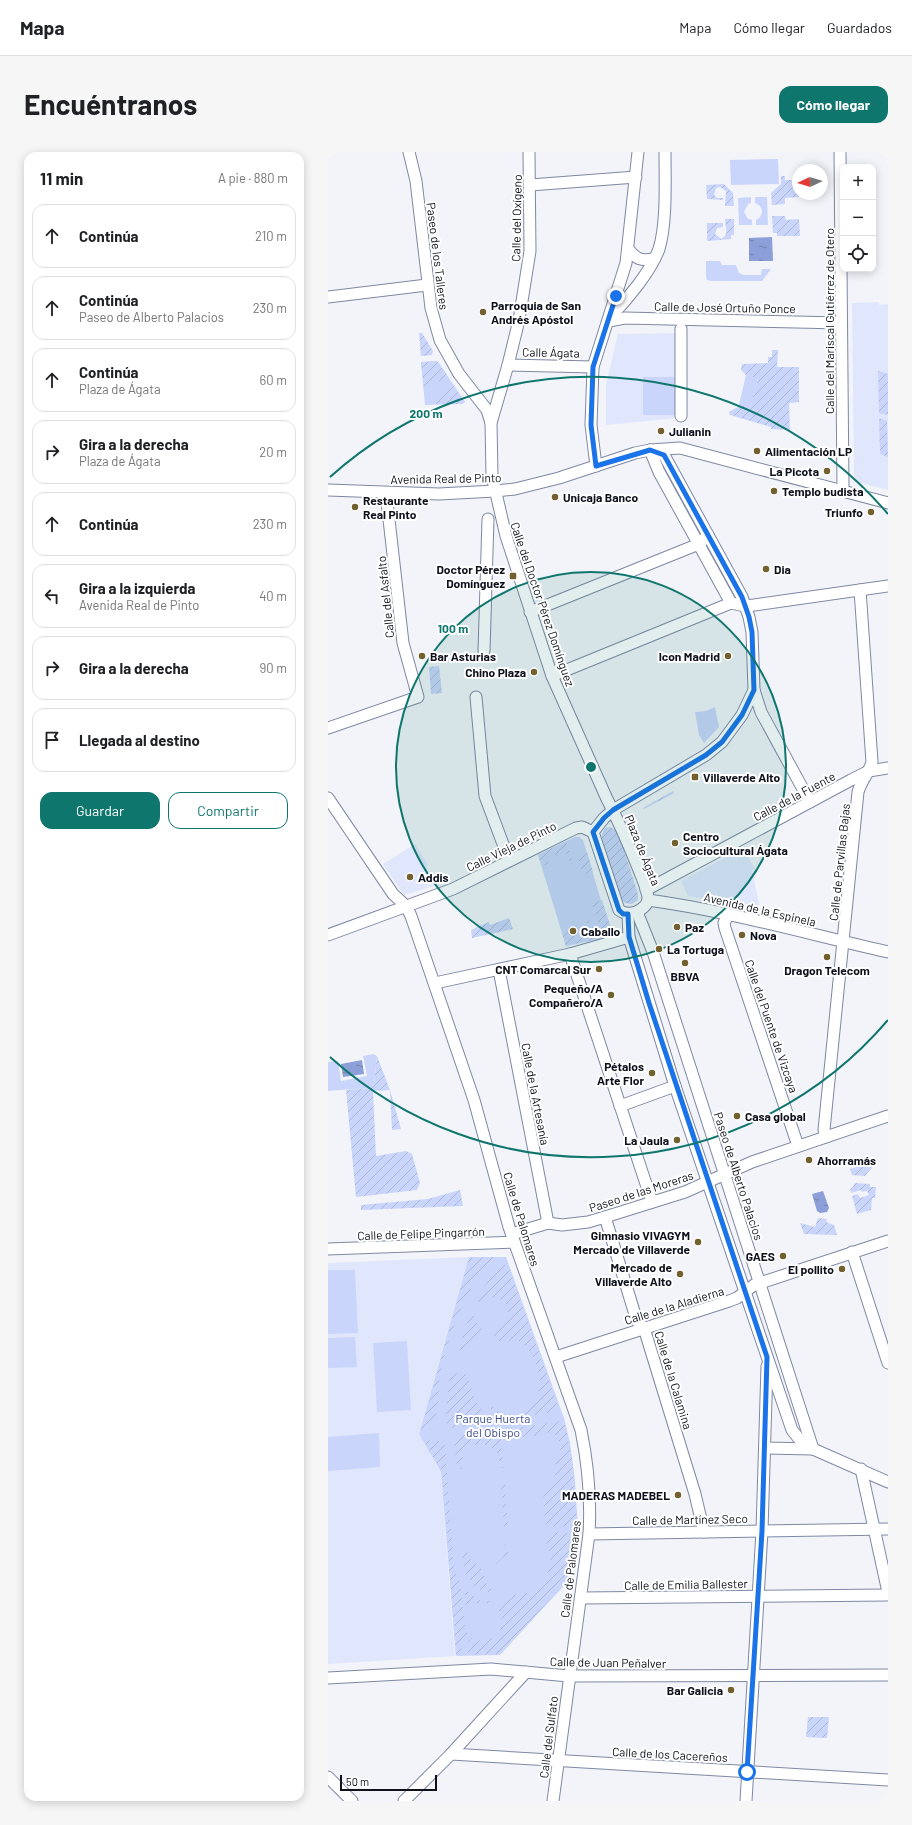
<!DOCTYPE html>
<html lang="es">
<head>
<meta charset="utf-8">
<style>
	body { margin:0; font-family:Barlow,sans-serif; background:#f6f6f6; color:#202124 }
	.controls { position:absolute; right:12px; top:12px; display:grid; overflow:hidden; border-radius:8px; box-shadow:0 2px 10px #0003 }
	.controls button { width:36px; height:36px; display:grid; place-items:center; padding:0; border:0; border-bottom:1px solid #e0e0e0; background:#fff; color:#202124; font:20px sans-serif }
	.compass { position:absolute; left:464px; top:12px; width:36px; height:36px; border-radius:50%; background:#fff; box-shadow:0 2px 10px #0003; rotate:266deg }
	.scale { position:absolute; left:12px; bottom:10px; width:97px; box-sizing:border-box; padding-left:4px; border:2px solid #0e111b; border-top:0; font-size:11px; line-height:14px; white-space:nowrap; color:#0e111b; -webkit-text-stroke:3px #fff; paint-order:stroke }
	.stop { position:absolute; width:12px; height:12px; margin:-9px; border:3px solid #1a73e8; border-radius:50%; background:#fff }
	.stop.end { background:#1a73e8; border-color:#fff; box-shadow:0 1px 4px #0008 }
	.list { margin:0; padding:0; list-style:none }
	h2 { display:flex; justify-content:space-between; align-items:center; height:52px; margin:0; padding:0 16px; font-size:17px }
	h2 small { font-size:13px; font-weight:400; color:#757577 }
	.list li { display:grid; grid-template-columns:26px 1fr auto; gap:12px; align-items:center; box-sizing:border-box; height:64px; margin:0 8px 8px; padding:0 8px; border:1px solid #e0e0e0; border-radius:12px }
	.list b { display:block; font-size:15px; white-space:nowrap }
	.list p { margin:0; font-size:13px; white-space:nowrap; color:#757577 }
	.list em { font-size:13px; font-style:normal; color:#757577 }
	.actions { display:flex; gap:8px; padding:12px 16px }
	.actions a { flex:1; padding:9px 0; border:1px solid #0f766e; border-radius:12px; text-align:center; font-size:14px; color:#0f766e }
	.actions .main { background:#0f766e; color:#fff }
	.icon { flex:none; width:22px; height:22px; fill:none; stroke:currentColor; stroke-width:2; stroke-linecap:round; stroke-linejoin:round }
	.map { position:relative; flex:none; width:560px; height:1649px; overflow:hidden; border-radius:12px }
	header { display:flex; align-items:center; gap:24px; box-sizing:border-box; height:56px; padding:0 20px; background:#fff; border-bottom:1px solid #e0e0e0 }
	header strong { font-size:19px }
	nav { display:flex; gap:22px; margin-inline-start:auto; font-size:14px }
	.intro { display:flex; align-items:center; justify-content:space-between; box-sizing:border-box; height:96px; padding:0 24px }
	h1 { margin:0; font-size:28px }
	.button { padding:10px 18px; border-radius:12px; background:#0f766e; color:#fff; font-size:14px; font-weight:700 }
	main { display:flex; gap:24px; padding:0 24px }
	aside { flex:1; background:#fff; border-radius:12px; box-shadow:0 2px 10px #0003 }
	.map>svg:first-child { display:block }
</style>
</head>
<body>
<header>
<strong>Mapa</strong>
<nav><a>Mapa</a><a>Cómo llegar</a><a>Guardados</a></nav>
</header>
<div class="intro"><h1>Encuéntranos</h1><a class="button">Cómo llegar</a></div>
<main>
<aside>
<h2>11 min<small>A pie · 880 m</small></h2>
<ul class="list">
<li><svg class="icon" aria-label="ahead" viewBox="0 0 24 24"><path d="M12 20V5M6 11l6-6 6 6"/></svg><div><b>Continúa</b></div><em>210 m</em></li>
<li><svg class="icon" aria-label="ahead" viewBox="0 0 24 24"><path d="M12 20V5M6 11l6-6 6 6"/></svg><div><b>Continúa</b><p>Paseo de Alberto Palacios</p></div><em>230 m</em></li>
<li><svg class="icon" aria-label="ahead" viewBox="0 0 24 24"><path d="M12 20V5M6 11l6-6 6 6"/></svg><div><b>Continúa</b><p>Plaza de Ágata</p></div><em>60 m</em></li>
<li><svg class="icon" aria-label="right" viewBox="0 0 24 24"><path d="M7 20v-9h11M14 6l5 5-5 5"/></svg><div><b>Gira a la derecha</b><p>Plaza de Ágata</p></div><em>20 m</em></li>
<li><svg class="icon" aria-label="ahead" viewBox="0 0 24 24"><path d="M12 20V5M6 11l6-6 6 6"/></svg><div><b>Continúa</b></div><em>230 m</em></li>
<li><svg class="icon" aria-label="left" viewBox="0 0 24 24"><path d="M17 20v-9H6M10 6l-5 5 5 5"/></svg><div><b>Gira a la izquierda</b><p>Avenida Real de Pinto</p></div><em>40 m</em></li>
<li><svg class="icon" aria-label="right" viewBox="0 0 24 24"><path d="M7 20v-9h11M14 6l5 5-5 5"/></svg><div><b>Gira a la derecha</b></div><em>90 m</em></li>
<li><svg class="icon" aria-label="arrive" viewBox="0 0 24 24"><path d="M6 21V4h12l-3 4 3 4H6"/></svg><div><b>Llegada al destino</b></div></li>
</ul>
<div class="actions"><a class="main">Guardar</a><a>Compartir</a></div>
</aside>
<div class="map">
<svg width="560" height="1649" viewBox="0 0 560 1649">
	<defs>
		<pattern id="garden-furrows" width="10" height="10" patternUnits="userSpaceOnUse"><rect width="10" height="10" fill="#c9d5fa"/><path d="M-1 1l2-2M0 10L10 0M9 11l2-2" fill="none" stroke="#abb6d6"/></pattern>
		<pattern id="water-ripples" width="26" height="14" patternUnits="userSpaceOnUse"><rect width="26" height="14" fill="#8d9fd9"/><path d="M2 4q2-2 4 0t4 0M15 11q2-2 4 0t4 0" fill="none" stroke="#7280af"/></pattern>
	</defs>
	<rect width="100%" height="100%" fill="#f2f4fa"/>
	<!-- built -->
	<g fill="#e0e7fd">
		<path d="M550,150l1,3 9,-1v186l-30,-8 -4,-6 -2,-173z"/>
		<path d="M350,181v85l-72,7v-40l12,-51z"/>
		<path d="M87,692l13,21 -2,2 8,19 -30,9 -21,-31z"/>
		<path d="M415,696l12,21 -3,1 8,39 -72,-13 -7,-15z"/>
		<path d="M141,1105l-50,176 22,40 14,183 -127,8v-401z"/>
	</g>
	<!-- green -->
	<g fill="#c9d5fa">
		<path d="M450,7l1,25 -48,1 -1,-25z"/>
		<path d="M423,45v6l-3,1 -4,8 4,7 4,1v5h-13l-1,-27z"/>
		<path d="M427,45h12l1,28h-12v-5c8,-4 8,-14 -1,-17z"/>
		<path d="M378,109h14l2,4h14l3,8 5,2h17l1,-6h9l-9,12h-51l-4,-1 -1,-3z"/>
		<path d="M109,209l2,2 26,39 -3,2 -37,1 -4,-43z"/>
		<path d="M418,223l12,3 -8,30 -11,-3z"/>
		<rect x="315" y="225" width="32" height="38"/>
		<path d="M387,555l4,20 -15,16 -5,-8 -4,-23 11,-1z"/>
		<path d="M247,685h4l4,3 28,94 -2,3 -43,9 -28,-91z"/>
		<path d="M45,902l4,2 -3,28 -6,4 -40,3v-29l10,-1 3,20 26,-5 -4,-20z"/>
		<path d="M141,1105h37l58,161 6,25 5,38 3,47 -6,49 -72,78 -44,1 -15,-184 -22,-38z"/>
		<path d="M0,1118h27l3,63 -30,1z"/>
		<path d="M27,1185l2,30 -29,1v-30z"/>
		<path d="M79,1189l4,69 -34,2 -4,-69z"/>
		<path d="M51,1281l1,34 -52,4v-34z"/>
	</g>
	<!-- garden -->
	<g fill="url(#garden-furrows)">
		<path d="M453,24h4v4h13l1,17 -14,1v6l-13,1 -1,-12 10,-9z"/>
		<path d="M396,32l9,9 1,13h-9l1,-15 -6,-4 -4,1 -2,7 3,3h6v2l-16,-1 -1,-14z"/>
		<path d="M444,64h13l1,4 13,-1 1,17h-23v-3h-4z"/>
		<path d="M397,67h9v16h-3v4l-24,2v-18h16v4l-6,1 -2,6 6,5c9,-4 4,-12 4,-20z"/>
		<path d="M91,181h3l11,18 -1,4 -11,1z"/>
		<path d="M444,198h6l-1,17h22v35l-10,1 1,27 -19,-1v-2l-41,-12 -1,-3 9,-5 1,-2 11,2 8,-28 -12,-4 -5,-5 1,-6 26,-1v-6h4z"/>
		<path d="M109,209l10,14 -1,2 -22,12 -3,-27z"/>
		<path d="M550,219l10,3v41l-9,-2z"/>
		<path d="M122,232h2l13,18 -3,2h-34z"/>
		<path d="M551,266l8,3 1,36 -8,-3z"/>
		<path d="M353,343l22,38 -4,4 -21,-40z"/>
		<path d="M111,514l3,27 -11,1 -2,-27z"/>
		<path d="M345,639l1,2 -30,16 -1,-1z"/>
		<path d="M282,675l8,4 20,63v6l-6,4 -7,-1 -3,-3 -20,-60v-6l3,-6z"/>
		<path d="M238,689l6,19 -12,3 -1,-2 8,-2 -2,-7 -18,5 2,7 6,-1v2l-8,2 -3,-3h-3l-3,-9z"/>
		<path d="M259,700l6,20 -10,3 -6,-20z"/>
		<path d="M274,748l10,31 -3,6 -6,1 -11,-35z"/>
		<path d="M181,766l4,11 -41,9 -1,-8 18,-8 1,3z"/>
		<path d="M263,768l6,19 -31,7 -4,-13 3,-2v-4l9,-2v2l-5,1 2,7 17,-4 -1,-8 -8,2v-2z"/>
		<path d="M49,904l13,34 11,39 -9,1 -2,-40 -17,1 3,65 30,-5 6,3 8,29 -3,7 -61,7 -10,-107 22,-2 6,-4z"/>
		<path d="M544,1010l2,3 -9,11 -13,-1 -2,-6z"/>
		<path d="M527,1031l15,1v3h6l-1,11h-3l-1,12 -14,4 -5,-18 6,-2 2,4 9,-3 -2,-4 -5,1 -1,-2 -10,3 -1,-4 2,-1z"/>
		<path d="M132,1038l3,16 -102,4v-5l67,-6z"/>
		<path d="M490,1066l9,1 -1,3 8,3 3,10 -33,-1 -4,-11 15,4z"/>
		<path d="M166,1105l1,4c-27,16 -49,82 -54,111 -3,14 -2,40 -7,52 -3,6 -7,9 -14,10l49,-176z"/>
		<path d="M176,1113l5,2 49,138 -3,7 -57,8 -9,-14 2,-1c17,20 43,9 48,-15 3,-12 -2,-25 -8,-36 -3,-5 -7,-11 -12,-13 -7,-3 -12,2 -18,2l-9,-8 1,-4c16,-2 22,-26 5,-33 -11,-3 -14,5 -21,4 0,-11 19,-30 27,-37z"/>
		<path d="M144,1156l3,1c-3,12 4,14 9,23l-14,11 -8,9 -2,1 -1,-6z"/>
		<path d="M124,1221l14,1 10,27 13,21 -33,6c-6,0 -8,-2 -11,-7l5,-46z"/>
		<path d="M234,1269l3,3 7,34 5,65 -4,4 -26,-1 -2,-3 -2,-36 5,-1 7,-11 1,-18 4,-5 1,-5 -3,-10 -4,-3 -9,-2 -8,4 -26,1v-8z"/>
		<path d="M172,1278l3,38 -4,-1c5,-23 -29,-32 -36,-11 -2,5 -1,9 -1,13h-5l-3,-29 2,-3z"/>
		<path d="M105,1288l9,2 3,4 9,123 6,13 5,46 3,6 -7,6 1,16h-6l-14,-184 -18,-31z"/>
		<path d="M175,1329l2,2 3,45 -1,2 -3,-2 -3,-44z"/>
		<path d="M221,1380l26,1 -4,44 -72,77 -31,1 -1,-12 5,-5c21,10 39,-11 25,-30l8,-13c6,-1 13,0 19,-1 16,-4 28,-21 26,-38 -1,-8 -8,-17 -1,-24z"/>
		<path d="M177,1392l4,2c-1,9 -3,15 -11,22l-2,-4 7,-7z"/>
		<path d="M135,1396l4,1c0,11 6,11 12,18 5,4 4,10 7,15 1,4 6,6 7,10 -22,4 -34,-27 -30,-44z"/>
		<path d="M138,1438l14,10 9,1 -1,2h-12l-10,8 -1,-19z"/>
		<path d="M480,1565h21l-2,21 -21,-1z"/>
	</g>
	<!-- water -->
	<g fill="url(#water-ripples)">
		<path d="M444,85l1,24h-24v-23z"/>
		<path d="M34,908l2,14 -21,3 -2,-13z"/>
		<path d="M495,1039l6,17 -2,4 -7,1 -3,-2 -5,-17z"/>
	</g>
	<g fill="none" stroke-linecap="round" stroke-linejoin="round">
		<!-- street casing -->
		<g stroke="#7f88a3" stroke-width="13">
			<g id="street">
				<path d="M81,0l7,29 15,127 9,32 19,34 28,36 4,13 1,53 14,60 46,140 55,123c12,23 22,46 32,71 3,8 9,20 9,29 0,6 -7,11 -12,13 -7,2 -12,2 -17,-2l-26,-78 11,-14 9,-8 93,-55 16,-13 20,-27 12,-25 -2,-58 -3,-15 -7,-20 -78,-142 -14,-5"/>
				<path d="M512,0l3,338"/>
				<path d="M202,33l106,-8"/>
				<path d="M301,98c7,9 12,11 24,9"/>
				<path d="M0,145l99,-12"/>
				<path d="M283,164c16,-16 40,-45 48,-67 8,-26 6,-69 6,-97"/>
				<path d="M281,169l16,-3 216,5"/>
				<path d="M180,213l85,2"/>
				<path d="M353,264v-87"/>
				<path d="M163,271l17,-58 11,-45 11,-69 -1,-99"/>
				<path d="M322,298l9,22 72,131"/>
				<path d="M268,314l-5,-41 2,-58 33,-104 12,-111"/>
				<path d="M0,338l111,4 56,-3 20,-2 44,-11 76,-25 15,-3 30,-2 208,55"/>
				<path d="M202,460l159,-64 10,-4 9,-9"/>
				<path d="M156,499l4,-132"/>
				<path d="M224,524l179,-73 14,3 9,-1 134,-19"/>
				<path d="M426,538l7,22 49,90"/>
				<path d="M148,545l9,99 24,64"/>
				<path d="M0,576l90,-31 -15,-54 -17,-150"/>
				<path d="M0,646l65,96 13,12 5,10 63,184 35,127 72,203c7,34 10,70 8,104l-36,267"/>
				<path d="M318,738l205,-110 18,-9 19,-3"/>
				<path d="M320,748c81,11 160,34 240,52"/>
				<path d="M309,760l16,40 160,497 -48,-1"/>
				<path d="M300,762l1,23 46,149 117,344 8,10 13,9 75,33"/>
				<path d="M400,763l-4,8 1,5 73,218"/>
				<path d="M0,783l125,-46 123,-61 6,-1 11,5"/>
				<path d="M242,802l82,248"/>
				<path d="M171,818l49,253"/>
				<path d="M107,831l135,-29 59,-17"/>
				<path d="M292,954l55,-20"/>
				<path d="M498,985l-2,-7 34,-338c3,-11 11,-19 14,-30l-12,-172"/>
				<path d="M277,1065l32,104 7,7 51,166 9,38"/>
				<path d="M184,1082l36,-11 14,2 26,-3 17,-5 80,-25 67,-30 136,-46"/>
				<path d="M0,1097l186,-7"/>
				<path d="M524,1100l36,111"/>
				<path d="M228,1205l173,-56 8,-3 17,-13 134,-44"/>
				<path d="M533,1317l27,123"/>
				<path d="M261,1382l299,-5"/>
				<path d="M253,1446l307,-3"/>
				<path d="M0,1526l163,-9 78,7 319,-1"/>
				<path d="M123,1602l437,26"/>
				<path d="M0,1625l24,24"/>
				<path d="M76,1649l47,-47 75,-82"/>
				<path d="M418,1649l16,-270 5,-165"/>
			</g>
		</g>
		<!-- street -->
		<use href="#street" stroke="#fff" stroke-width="11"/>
	</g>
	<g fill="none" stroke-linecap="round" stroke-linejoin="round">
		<!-- route -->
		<path stroke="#1a73e8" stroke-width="5" d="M288,144l-23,71 -2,58 5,41 54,-16 14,5 78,142 7,20 3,15 2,58 -12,25 -20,27 -16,13 -93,55 -9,8 -11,14 26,78 4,4h5l1,23 20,66 118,354 -5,174 -15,241"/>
	</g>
	<!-- distance rings -->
	<circle cx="263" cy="615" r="195" fill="#0f766e" fill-opacity=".12"/>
	<g fill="none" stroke="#0f766e" stroke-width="2">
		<circle cx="263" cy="615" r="195"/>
		<path d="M560 868A390 390 0 0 1 2 905M2 325A390 390 0 0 1 560 362"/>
	</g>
	<!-- markers -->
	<g fill="#72612f" stroke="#fff" stroke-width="1.5">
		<circle cx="155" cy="160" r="4"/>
		<circle cx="333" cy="279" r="4"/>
		<circle cx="429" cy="299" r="4"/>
		<circle cx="499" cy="319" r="4"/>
		<circle cx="446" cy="339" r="4"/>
		<circle cx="227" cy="345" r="4"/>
		<circle cx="27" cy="355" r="4"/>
		<circle cx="543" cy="360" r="4"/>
		<circle cx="438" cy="417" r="4"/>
		<rect x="181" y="420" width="8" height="8" rx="2"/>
		<circle cx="94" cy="504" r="4"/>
		<circle cx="400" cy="504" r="4"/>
		<circle cx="206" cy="520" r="4"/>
		<rect x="363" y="621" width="8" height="8" rx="2"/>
		<circle cx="347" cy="691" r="4"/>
		<circle cx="82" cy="725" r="4"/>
		<circle cx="349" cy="775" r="4"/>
		<circle cx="245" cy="779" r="4"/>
		<circle cx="414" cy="783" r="4"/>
		<circle cx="331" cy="797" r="4"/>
		<circle cx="499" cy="805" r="4"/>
		<circle cx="357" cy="811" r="4"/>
		<circle cx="271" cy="817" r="4"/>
		<circle cx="283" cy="843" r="4"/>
		<circle cx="324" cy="921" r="4"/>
		<circle cx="409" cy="964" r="4"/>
		<circle cx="349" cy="988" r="4"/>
		<circle cx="481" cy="1008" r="4"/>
		<circle cx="370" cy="1090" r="4"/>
		<circle cx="455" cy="1104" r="4"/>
		<circle cx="514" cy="1117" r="4"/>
		<circle cx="352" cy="1122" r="4"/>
		<circle cx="350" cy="1343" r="4"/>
		<circle cx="403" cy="1538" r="4"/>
	</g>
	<g text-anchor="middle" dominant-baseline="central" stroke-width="4" stroke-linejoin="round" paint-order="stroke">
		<!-- street labels -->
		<g font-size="12" fill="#0e111b" stroke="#fff">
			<text transform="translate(188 66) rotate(-89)">Calle del Oxígeno</text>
			<text transform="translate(110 104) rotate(83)">Paseo de los Talleres</text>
			<text transform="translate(397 155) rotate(1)">Calle de José Ortuño Ponce</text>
			<text transform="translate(501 169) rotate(-90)">Calle del Mariscal Gutiérrez de Otero</text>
			<text transform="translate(223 200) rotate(1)">Calle Ágata</text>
			<text transform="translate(118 326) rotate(-1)">Avenida Real de Pinto</text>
			<text transform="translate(57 445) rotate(-96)">Calle del Asfalto</text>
			<text transform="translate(215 452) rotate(71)">Calle del Doctor Pérez Domínguez</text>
			<text transform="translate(466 644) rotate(-28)">Calle de la Fuente</text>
			<text transform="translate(183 694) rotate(-26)">Calle Vieja de Pinto</text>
			<text transform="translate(315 698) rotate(68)">Plaza de Ágata</text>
			<text transform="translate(511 710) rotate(-84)">Calle de Parvillas Bajas</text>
			<text transform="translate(432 757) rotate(13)">Avenida de la Espinela</text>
			<text transform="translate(444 874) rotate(71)">Calle del Puente de Vizcaya</text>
			<text transform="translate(208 942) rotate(79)">Calle de la Artesanía</text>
			<text transform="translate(411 1024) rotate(72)">Paseo de Alberto Palacios</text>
			<text transform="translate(313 1039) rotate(-18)">Paseo de las Moreras</text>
			<text transform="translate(194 1067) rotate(73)">Calle de Palomares</text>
			<text transform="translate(93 1081) rotate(-2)">Calle de Felipe Pingarrón</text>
			<text transform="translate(346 1153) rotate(-17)">Calle de la Aladierna</text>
			<text transform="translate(346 1228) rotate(73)">Calle de la Calamina</text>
			<text transform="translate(362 1367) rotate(-1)">Calle de Martínez Seco</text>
			<text transform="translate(242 1417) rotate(-83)">Calle de Palomares</text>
			<text transform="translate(358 1432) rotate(-1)">Calle de Emilia Ballester</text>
			<text transform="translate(280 1510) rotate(1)">Calle de Juan Peñalver</text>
			<text transform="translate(220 1585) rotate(-83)">Calle del Sulfato</text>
			<text transform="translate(342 1602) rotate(3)">Calle de los Cacereños</text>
		</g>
		<!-- poi labels -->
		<g font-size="12" font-weight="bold" fill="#0e111b" stroke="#fff" text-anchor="start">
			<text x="163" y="153">Parroquia de San<tspan x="163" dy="14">Andrés Apóstol</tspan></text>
			<text x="341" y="279">Julianin</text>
			<text x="437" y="299">Alimentación LP</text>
			<text x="491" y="319" text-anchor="end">La Picota</text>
			<text x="454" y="339">Templo budista</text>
			<text x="235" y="345">Unicaja Banco</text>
			<text x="35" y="348">Restaurante<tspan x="35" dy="14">Real Pinto</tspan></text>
			<text x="535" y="360" text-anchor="end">Triunfo</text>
			<text x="177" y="417" text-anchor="end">Doctor Pérez<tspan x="177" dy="14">Domínguez</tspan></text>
			<text x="446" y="417">Dia</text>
			<text x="102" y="504">Bar Asturias</text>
			<text x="392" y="504" text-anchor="end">Icon Madrid</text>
			<text x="198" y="520" text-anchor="end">Chino Plaza</text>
			<text x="375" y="625">Villaverde Alto</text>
			<text x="355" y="684">Centro<tspan x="355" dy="14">Sociocultural Ágata</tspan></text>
			<text x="90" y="725">Addis</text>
			<text x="357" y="775">Paz</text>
			<text x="253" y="779">Caballo</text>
			<text x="422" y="783">Nova</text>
			<text x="339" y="797">La Tortuga</text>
			<text x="263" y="817" text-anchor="end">CNT Comarcal Sur</text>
			<text x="499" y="818" text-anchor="middle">Dragon Telecom</text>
			<text x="357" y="824" text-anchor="middle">BBVA</text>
			<text x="275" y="836" text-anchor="end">Pequeño/A<tspan x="275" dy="14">Compañero/A</tspan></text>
			<text x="316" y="914" text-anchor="end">Pétalos<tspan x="316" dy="14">Arte Flor</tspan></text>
			<text x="417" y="964">Casa global</text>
			<text x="341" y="988" text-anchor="end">La Jaula</text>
			<text x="489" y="1008">Ahorramás</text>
			<text x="362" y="1083" text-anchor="end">Gimnasio VIVAGYM<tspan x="362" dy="14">Mercado de Villaverde</tspan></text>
			<text x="447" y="1104" text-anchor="end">GAES</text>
			<text x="344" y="1115" text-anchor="end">Mercado de<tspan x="344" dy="14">Villaverde Alto</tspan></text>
			<text x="506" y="1117" text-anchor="end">El pollito</text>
			<text x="342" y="1343" text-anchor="end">MADERAS MADEBEL</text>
			<text x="395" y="1538" text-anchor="end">Bar Galicia</text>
		</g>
		<!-- park labels -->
		<g font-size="12" fill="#3a4a90" stroke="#fff">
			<text x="165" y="1266">Parque Huerta<tspan x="165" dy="14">del Obispo</tspan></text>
		</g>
	</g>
	<circle cx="263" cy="615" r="6" fill="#0f766e" stroke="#fff" stroke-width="2"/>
	<g font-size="12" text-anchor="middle" font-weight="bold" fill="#0f766e" stroke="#fff" stroke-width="4" stroke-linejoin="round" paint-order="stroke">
		<text x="98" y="266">200 m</text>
		<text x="125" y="481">100 m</text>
	</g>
</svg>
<div class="controls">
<button>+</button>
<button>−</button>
<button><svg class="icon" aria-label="locate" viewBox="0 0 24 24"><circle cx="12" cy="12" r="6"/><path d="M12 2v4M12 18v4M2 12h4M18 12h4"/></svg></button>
</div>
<svg class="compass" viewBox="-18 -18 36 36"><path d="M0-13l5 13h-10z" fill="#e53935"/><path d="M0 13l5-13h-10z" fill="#757577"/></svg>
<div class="scale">50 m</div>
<div class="stop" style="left:419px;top:1620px"></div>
<div class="stop end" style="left:288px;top:144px"></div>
</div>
</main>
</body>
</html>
